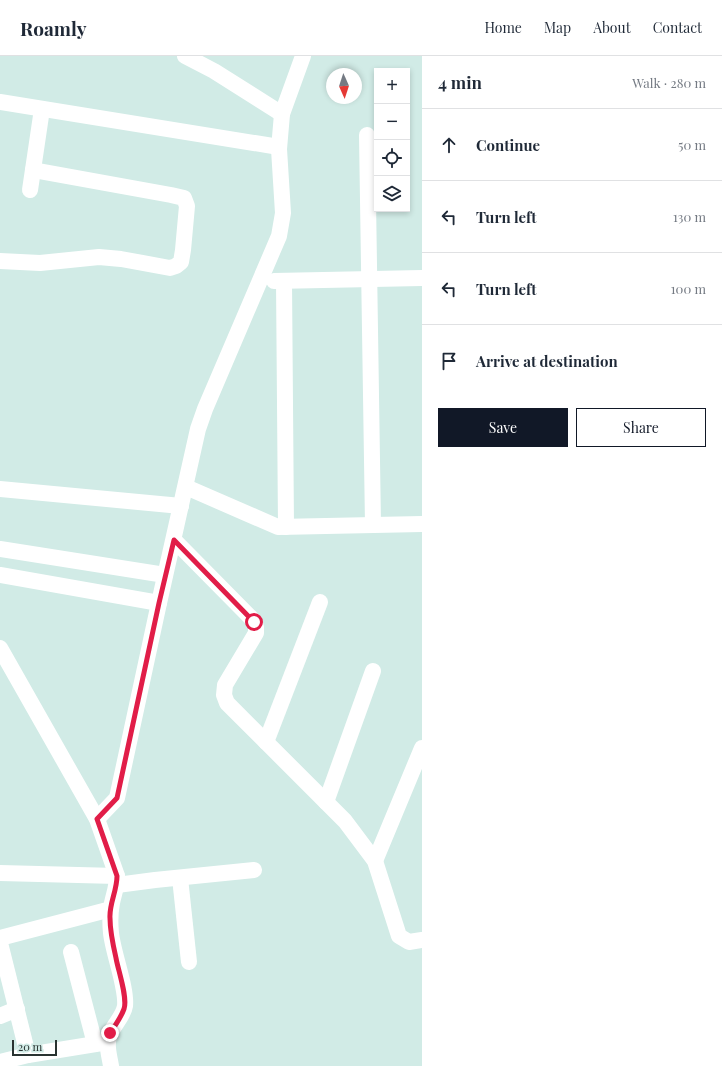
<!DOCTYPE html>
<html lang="en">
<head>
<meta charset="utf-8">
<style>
	body { margin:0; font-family:"Playfair Display",serif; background:#f6f6f7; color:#1f2937 }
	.controls { position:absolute; right:12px; top:12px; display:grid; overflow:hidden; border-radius:0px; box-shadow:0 2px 6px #0003 }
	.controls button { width:36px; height:36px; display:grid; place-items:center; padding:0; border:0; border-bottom:1px solid #e0e1e3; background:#fff; color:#1f2937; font:20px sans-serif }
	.compass { position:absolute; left:326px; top:12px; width:36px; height:36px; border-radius:50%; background:#fff; box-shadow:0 2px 6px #0003; rotate:177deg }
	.scale { position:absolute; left:12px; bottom:10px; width:45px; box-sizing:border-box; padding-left:4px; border:2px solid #293331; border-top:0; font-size:11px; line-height:14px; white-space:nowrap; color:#293331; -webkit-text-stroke:3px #d1ebe6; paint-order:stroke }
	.stop { position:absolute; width:12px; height:12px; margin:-9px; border:3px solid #e11d48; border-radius:50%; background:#fff }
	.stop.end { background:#e11d48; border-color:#fff; box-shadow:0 1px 4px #0008 }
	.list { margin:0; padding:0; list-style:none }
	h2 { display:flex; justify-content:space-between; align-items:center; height:52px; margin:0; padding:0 16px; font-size:17px }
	h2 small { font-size:13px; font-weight:400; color:#747a83 }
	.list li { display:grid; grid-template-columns:26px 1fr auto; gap:12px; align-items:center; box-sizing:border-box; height:72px; padding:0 16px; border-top:1px solid #e0e1e3 }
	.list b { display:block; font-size:15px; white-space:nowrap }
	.list em { font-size:13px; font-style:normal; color:#747a83 }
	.actions { display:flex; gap:8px; padding:12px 16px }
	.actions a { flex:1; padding:9px 0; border:1px solid #111827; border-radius:0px; text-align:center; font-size:14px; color:#111827 }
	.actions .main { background:#111827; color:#fff }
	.icon { flex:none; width:22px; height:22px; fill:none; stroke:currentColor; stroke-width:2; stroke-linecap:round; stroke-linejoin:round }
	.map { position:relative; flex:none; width:422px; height:1010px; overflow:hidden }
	header { display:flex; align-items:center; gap:24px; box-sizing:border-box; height:56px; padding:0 20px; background:#fff; border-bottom:1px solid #e0e1e3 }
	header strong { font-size:19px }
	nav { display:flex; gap:22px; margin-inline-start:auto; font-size:14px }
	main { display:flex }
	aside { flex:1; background:#fff }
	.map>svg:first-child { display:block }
</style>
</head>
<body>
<header>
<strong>Roamly</strong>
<nav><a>Home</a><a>Map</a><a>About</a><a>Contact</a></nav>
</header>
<main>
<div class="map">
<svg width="422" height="1010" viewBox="0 0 422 1010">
	<rect width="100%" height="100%" fill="#d1ebe6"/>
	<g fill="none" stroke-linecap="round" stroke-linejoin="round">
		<!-- minor -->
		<g stroke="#fff" stroke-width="16">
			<path d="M185,0l29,15 68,43"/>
			<path d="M0,46l279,45"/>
			<path d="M367,79l6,390"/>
			<path d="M30,134l12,-81"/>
			<path d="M0,205l40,2 59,-6 22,2 49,9 6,-2 5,-4 2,-12 4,-44 -3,-8 -13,-3 -138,-25"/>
			<path d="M274,225l148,-3"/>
			<path d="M284,225l2,246"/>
			<path d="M186,431l92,40 144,-3"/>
			<path d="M0,433l181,17"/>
			<path d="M174,484l80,81 2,6v6l-31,52 -1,10 3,8 118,118 30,40 24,75 10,6 13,-2"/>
			<path d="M0,493l165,26"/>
			<path d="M0,519l159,28"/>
			<path d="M0,592l97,171 20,57c0,11 -3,17 -5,27 -2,10 -2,20 -1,30 2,20 16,55 14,73 -2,13 -16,22 -17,36 -1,7 2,17 3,24"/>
			<path d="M266,686l54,-140"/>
			<path d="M326,746l47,-131"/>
			<path d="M97,763l20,-21 42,-195 39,-174 7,-20 74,-173 4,-23 -4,-64 3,-35 21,-58"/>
			<path d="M375,805l47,-113"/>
			<path d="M0,817l117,3"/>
			<path d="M180,822l9,84"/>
			<path d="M117,829l38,-5 99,-10"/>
			<path d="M0,882l111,-29"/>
			<path d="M0,887l28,112"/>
			<path d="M71,896l24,92"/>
			<path d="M0,960l17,-7"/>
			<path d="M0,1006l28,-7 80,-13"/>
		</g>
	</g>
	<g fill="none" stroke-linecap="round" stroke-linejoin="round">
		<!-- route -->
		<path stroke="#e11d48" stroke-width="5" d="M110,977c5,-7 11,-16 14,-24 4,-11 -6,-39 -8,-51 -3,-13 -6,-26 -6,-40 -1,-14 7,-27 7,-42l-20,-57 20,-21 42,-195 15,-63 80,82"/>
	</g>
</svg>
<div class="controls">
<button>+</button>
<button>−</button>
<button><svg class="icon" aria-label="locate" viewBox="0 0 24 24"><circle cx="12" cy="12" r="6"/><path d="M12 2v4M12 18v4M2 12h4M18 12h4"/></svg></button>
<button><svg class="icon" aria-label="layers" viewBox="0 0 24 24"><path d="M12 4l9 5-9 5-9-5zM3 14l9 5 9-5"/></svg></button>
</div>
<svg class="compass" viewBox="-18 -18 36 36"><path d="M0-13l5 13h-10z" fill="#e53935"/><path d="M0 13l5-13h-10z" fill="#747a83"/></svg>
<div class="scale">20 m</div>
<div class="stop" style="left:254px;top:566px"></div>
<div class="stop end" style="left:110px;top:977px"></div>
</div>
<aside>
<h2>4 min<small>Walk · 280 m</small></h2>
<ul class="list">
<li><svg class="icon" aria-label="ahead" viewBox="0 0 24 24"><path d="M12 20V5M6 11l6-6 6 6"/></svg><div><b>Continue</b></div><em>50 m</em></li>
<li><svg class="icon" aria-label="left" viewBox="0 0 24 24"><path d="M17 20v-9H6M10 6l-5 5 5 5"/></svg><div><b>Turn left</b></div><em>130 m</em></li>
<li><svg class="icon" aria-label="left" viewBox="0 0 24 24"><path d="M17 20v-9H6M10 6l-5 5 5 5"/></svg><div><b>Turn left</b></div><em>100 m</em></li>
<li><svg class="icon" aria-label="arrive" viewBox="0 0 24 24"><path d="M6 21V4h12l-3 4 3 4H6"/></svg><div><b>Arrive at destination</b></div></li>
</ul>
<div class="actions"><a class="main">Save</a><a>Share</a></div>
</aside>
</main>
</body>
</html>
